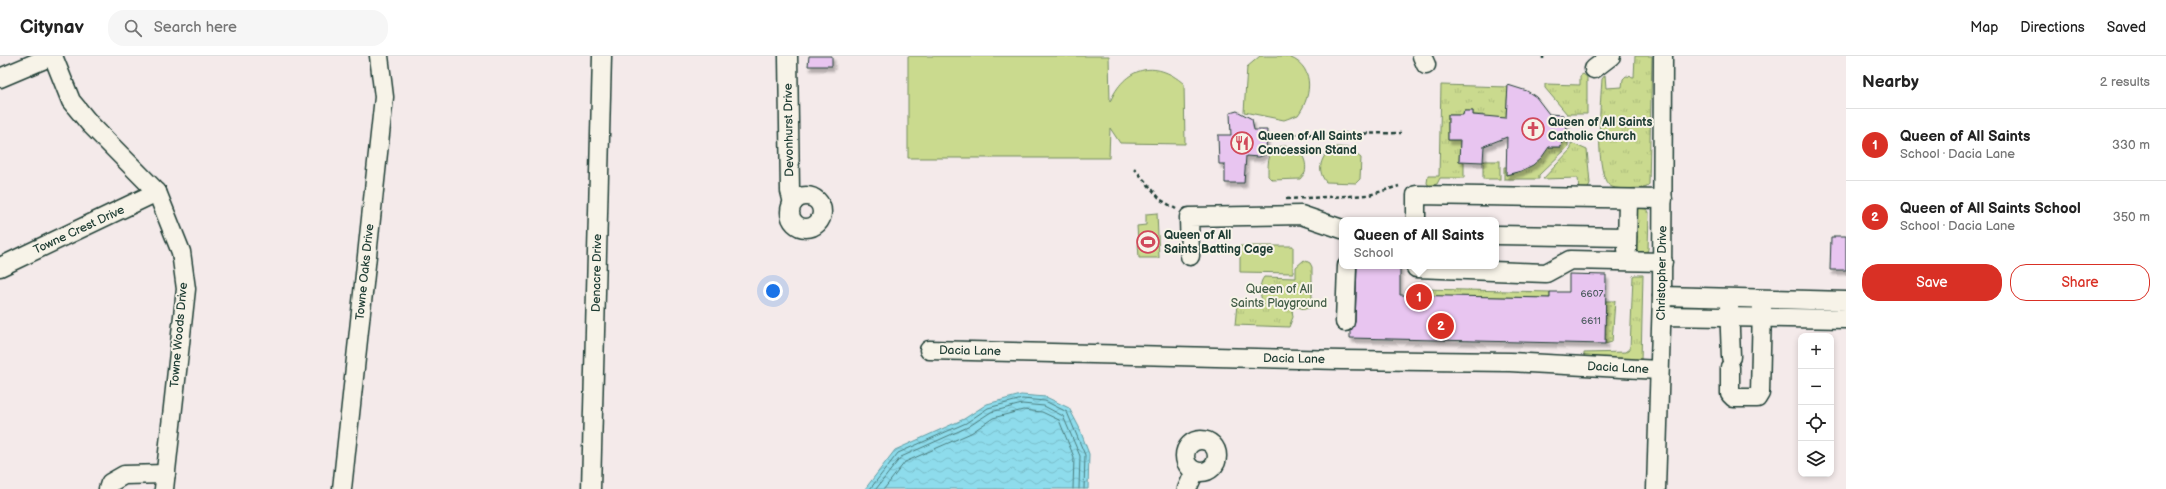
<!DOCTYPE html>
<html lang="en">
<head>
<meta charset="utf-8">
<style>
	body { margin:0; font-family:"Balsamiq Sans",sans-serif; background:#f6f6f6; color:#222 }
	.controls { position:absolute; right:12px; bottom:12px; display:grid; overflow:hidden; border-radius:8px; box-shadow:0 2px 6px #0003 }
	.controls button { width:36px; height:36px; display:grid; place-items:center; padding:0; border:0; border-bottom:1px solid #e0e0e0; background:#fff; color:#222; font:20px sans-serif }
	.you { position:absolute; left:773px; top:235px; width:14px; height:14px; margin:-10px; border:3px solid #fff; border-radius:50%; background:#1a73e8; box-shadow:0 0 0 6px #1a73e833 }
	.badge { display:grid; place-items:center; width:26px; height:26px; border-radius:50%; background:#d93025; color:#fff; font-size:13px; font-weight:700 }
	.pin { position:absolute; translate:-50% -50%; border:2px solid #fff; box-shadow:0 1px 4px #0006 }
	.popup { position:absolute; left:1339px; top:161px; width:160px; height:52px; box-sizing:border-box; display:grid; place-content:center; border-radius:8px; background:#fff; filter:drop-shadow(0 1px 3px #0005); font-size:13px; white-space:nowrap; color:#767676 }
	.popup b { font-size:15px; color:#222 }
	.popup::after { content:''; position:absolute; left:50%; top:100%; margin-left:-8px; border:8px solid transparent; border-top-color:#fff }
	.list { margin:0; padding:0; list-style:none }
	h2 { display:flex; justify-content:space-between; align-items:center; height:52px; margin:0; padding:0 16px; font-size:17px }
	h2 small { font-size:13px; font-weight:400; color:#767676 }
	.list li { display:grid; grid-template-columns:26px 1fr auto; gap:12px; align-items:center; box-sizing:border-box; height:72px; padding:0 16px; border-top:1px solid #e0e0e0 }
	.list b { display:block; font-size:15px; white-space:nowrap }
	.list p { margin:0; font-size:13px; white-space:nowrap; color:#767676 }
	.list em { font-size:13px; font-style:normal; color:#767676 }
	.actions { display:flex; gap:8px; padding:12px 16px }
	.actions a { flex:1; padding:9px 0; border:1px solid #d93025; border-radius:16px; text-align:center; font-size:14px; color:#d93025 }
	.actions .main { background:#d93025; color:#fff }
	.icon { flex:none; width:22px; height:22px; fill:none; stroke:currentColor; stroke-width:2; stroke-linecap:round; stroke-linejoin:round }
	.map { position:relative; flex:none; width:1846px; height:433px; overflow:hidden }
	header { display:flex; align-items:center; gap:24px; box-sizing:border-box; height:56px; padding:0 20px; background:#fff; border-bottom:1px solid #e0e0e0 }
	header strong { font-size:19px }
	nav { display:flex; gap:22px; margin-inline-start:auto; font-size:14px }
	.search { width:280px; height:36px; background:#f6f6f6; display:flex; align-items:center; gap:10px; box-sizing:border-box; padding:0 14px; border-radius:16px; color:#767676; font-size:15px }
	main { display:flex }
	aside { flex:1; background:#fff }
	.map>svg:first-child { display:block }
</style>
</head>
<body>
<header>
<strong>Citynav</strong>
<div class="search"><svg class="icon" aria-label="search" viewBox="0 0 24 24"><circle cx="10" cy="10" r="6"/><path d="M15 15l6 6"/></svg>Search here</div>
<nav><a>Map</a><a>Directions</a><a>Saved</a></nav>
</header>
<main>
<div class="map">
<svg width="1846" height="433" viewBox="0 0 1846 433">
	<defs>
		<pattern id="grass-tufts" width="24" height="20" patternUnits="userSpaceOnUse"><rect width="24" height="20" fill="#cada8e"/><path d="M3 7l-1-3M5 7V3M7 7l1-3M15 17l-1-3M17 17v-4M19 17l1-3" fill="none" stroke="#adbc7b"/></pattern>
		<pattern id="garden-dots" width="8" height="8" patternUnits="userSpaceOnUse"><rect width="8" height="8" fill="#cada8e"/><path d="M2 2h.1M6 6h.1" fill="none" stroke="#adbc7b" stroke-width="1.8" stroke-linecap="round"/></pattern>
		<pattern id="water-waves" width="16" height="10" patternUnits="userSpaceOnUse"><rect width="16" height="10" fill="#8edcec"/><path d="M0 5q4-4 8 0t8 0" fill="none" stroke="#7abecb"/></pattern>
		<filter id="shadow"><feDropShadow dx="2.5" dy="4.5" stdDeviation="1" flood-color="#0004"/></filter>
	</defs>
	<rect width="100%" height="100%" fill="#f4eaea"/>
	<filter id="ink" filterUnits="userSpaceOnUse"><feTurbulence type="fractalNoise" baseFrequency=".025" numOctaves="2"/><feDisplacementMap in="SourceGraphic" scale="8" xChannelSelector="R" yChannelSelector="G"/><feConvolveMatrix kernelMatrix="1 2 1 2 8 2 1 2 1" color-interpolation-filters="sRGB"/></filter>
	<g filter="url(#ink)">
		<!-- grass -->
		<g fill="url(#grass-tufts)" stroke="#748c61">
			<path d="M1635,0h17l-3,128 -2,3 -4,1c-9,0 -23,2 -31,-1 -19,-6 -11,-91 -10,-108l3,-4 1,13 16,-1 1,-8 3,-3 8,1z"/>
			<path d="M1583,18l4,3v37h-20l-22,-26v-4l35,1v-9z"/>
			<path d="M1441,29l67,2 -2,31 -23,-1v-2h-10v-4h-9l-1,4h-15v25h12l-1,21 5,1v16h-24l-3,6 -8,2 -2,-3 1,-7h11z"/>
			<path d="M1566,80h2v11l-29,28v4h-35v-12h3l-1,8c19,-5 32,-11 42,-28h13l1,-7h4z"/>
			<path d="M1571,87l16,7 3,33 -2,7 -9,1 -1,-13 -35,1 28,-30z"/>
			<rect x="1483" y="105" width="17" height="18"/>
			<path d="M1638,152l9,1 2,3 -1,37 -1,4 -8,2 -3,-3v-42z"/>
			<path d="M1304,204l6,3 2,4v37l-2,4 -6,1 -6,-2 -6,2 1,8 -4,10 -54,-2 2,-21 27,1c-4,-7 -6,-21 0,-28l32,1v-11z"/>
			<path d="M1635,219h8l-2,86 -57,1v-9l42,-1 4,-3 3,-73z"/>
			<path d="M1423,233l127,3v6l-127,-2z"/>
		</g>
		<!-- garden -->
		<path fill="url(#garden-dots)" stroke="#748c61" d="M1605,245h10l-3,41 -7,2z"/>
		<!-- pitch -->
		<g fill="#cada8e" stroke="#748c61">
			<path d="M908,0h201l1,46c14,-34 45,-44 74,-18l1,60 -65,-1 -10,-15 -1,30h-201z"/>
			<path d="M1260,0c8,0 18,0 25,0 30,7 28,39 13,59l-14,5 -40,-8 3,-45z"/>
			<path d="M1285,90c15,2 23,13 20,27l-5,6 -28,1 -4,-4c0,-14 -1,-29 17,-30z"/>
			<path d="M1337,91l11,1 13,10 -1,21 -4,4 -30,-1c-11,-13 -4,-30 11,-35z"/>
			<path d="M1157,157l2,45h-20l-2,-32 9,-1v-11z"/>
			<path d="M1240,190h53v27l-53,-1z"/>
		</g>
		<!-- water -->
		<path fill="url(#water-waves)" stroke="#629ca2" d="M1021,339l25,2 23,11 10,19 10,27 -1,35h-223l30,-39 69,-31 23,-15z"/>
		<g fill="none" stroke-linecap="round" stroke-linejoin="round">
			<!-- shore -->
			<g stroke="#4b7d7e" stroke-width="1">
				<path d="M870,433l28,-36 68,-30 22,-15 34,-9 23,2 22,11 18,43 -1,34"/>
				<path d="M876,433l25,-32 67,-30 23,-15 31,-8 22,2 19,10 17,40 -1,33"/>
				<path d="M884,433l21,-27 66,-29 22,-15 30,-8 19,2 17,8 15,37 -1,32"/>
			</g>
		</g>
		<!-- building -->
		<g fill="#e8c5f0" stroke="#1f3d34" filter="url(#shadow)">
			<path d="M809,0h23v10h-24z"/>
			<path d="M1508,29l19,6 9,6 13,17 14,1v7h4l-1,18h-4l-1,7h-12l-7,10 -9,8 -12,6 -15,4 1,-38 -23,9 -1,16 -24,-1 1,-21h-12v-25h15l1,-4h9v4l33,3z"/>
			<path d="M1237,55l15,8 2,11h13l-1,21 -2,4 -5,2 -13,-1 -2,27h-19v-19h-6l-1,-29h13l-1,-22z"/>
			<path d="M1834,180h12v34h-16l1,-32h3z"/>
			<path d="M1357,210h43v29l150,3v-6h19v-18l37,1 -1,69 -255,-6v-7l5,-9z"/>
		</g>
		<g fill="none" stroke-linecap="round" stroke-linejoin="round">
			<!-- minor casing -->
			<g stroke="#1f3d34" stroke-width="21">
				<g id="minor">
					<path d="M53,0l18,45 19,23 67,68 24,60 5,37 -22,200"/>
					<path d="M788,0l2,135 3,12"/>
					<path d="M1422,0l4,9"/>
					<path d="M1594,13l17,-13"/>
					<path d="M0,22l52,-22"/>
					<circle cx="806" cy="156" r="16"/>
					<path d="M1416,164v-25l247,4"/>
					<path d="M1496,179l131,2"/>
					<path d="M1627,194l1,-51"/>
					<path d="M1190,200l-1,-39 112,-2 41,14"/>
					<path d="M1416,210v2l130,5 24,-13 93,2"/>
					<path d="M0,211l157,-75"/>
					<path d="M1662,240l184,5"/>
					<path d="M1729,249l2,52"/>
					<path d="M1662,260l184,3"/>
					<path d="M1345,266l2,-56"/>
					<path d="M929,294l412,10 169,2 149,8"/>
					<path d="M1730,311v27l4,4h23l3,-5 2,-87"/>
					<circle cx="1201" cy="400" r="16"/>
					<path d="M108,433l2,-6 14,-8 42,-1"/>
					<path d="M342,433l42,-392 -5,-41"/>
					<path d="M591,433l11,-433"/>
					<path d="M1187,433l8,-18"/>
					<path d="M1656,433l6,-193 1,-240"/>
				</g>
			</g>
			<!-- path -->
			<g stroke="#1f3d34" stroke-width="2.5" stroke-dasharray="4 3" stroke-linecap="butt">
				<path d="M1543,0v3"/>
				<path d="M1266,79l135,-2"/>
				<path d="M1134,112l27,32 15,9"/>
				<path d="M1286,143l83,-4 30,-9"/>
			</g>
			<!-- minor -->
			<use href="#minor" stroke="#f7f3e8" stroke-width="18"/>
		</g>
	</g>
	<!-- icons -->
	<defs>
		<g id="church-ring" transform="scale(1.15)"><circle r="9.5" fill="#f7f3e8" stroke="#d1495b" stroke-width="1.5"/><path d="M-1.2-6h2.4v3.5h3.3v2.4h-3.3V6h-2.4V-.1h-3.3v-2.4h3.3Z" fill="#d1495b"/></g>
		<g id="restaurant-ring" transform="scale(1.15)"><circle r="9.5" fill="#f7f3e8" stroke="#d1495b" stroke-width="1.5"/><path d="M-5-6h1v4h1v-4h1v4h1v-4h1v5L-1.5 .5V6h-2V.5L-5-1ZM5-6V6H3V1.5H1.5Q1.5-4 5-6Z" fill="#d1495b"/></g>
		<g id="stadium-ring" transform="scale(1.15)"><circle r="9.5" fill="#f7f3e8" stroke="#d1495b" stroke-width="1.5"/><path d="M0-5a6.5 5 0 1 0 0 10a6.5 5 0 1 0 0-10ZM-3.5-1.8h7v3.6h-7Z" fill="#d1495b"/></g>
	</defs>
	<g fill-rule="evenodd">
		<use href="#church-ring" x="1533" y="73"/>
		<use href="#restaurant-ring" x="1242" y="87"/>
		<use href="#stadium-ring" x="1148" y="186"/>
	</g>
	<g text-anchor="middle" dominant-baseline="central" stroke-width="4" stroke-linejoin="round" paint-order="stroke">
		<!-- number labels -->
		<g font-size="10" fill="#515f63">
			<text x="1592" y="238">6607</text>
			<text x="1591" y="265">6611</text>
		</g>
		<!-- poi labels -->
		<g font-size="12" font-weight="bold" fill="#1f3d34" stroke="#f7f3e8" text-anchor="start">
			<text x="1548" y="66">Queen of All Saints<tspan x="1548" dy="14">Catholic Church</tspan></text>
			<text x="1258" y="80">Queen of All Saints<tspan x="1258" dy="14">Concession Stand</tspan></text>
			<text x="1164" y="179">Queen of All<tspan x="1164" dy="14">Saints Batting Cage</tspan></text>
		</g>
		<!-- street labels -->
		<g font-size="12" fill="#1f3d34" stroke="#f7f3e8">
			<text transform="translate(789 74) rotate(-91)">Devonhurst Drive</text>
			<text transform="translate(79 174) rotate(-25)">Towne Crest Drive</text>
			<text transform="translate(365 216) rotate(-84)">Towne Oaks Drive</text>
			<text transform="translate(597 217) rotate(-89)">Denacre Drive</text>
			<text transform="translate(1662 217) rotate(-89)">Christopher Drive</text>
			<text transform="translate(179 279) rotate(-85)">Towne Woods Drive</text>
			<text transform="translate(970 295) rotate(1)">Dacia Lane</text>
			<text transform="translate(1294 303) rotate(1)">Dacia Lane</text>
			<text transform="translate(1618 312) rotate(3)">Dacia Lane</text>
		</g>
		<!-- park labels -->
		<g font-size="12" fill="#415c46" stroke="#f7f3e8">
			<text x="1279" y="233">Queen of All<tspan x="1279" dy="14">Saints Playground</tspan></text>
		</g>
	</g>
</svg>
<div class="controls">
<button>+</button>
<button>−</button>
<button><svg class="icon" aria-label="locate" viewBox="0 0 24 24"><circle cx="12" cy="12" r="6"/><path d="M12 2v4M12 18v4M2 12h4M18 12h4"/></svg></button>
<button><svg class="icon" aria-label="layers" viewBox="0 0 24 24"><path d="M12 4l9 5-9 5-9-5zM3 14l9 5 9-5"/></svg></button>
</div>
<div class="you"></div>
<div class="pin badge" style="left:1419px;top:241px">1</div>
<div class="popup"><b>Queen of All Saints</b>School</div>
<div class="pin badge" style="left:1441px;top:270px">2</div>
</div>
<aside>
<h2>Nearby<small>2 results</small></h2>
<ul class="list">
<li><span class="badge">1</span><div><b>Queen of All Saints</b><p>School · Dacia Lane</p></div><em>330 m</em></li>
<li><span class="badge">2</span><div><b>Queen of All Saints School</b><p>School · Dacia Lane</p></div><em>350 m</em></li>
</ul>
<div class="actions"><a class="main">Save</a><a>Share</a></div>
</aside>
</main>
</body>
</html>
